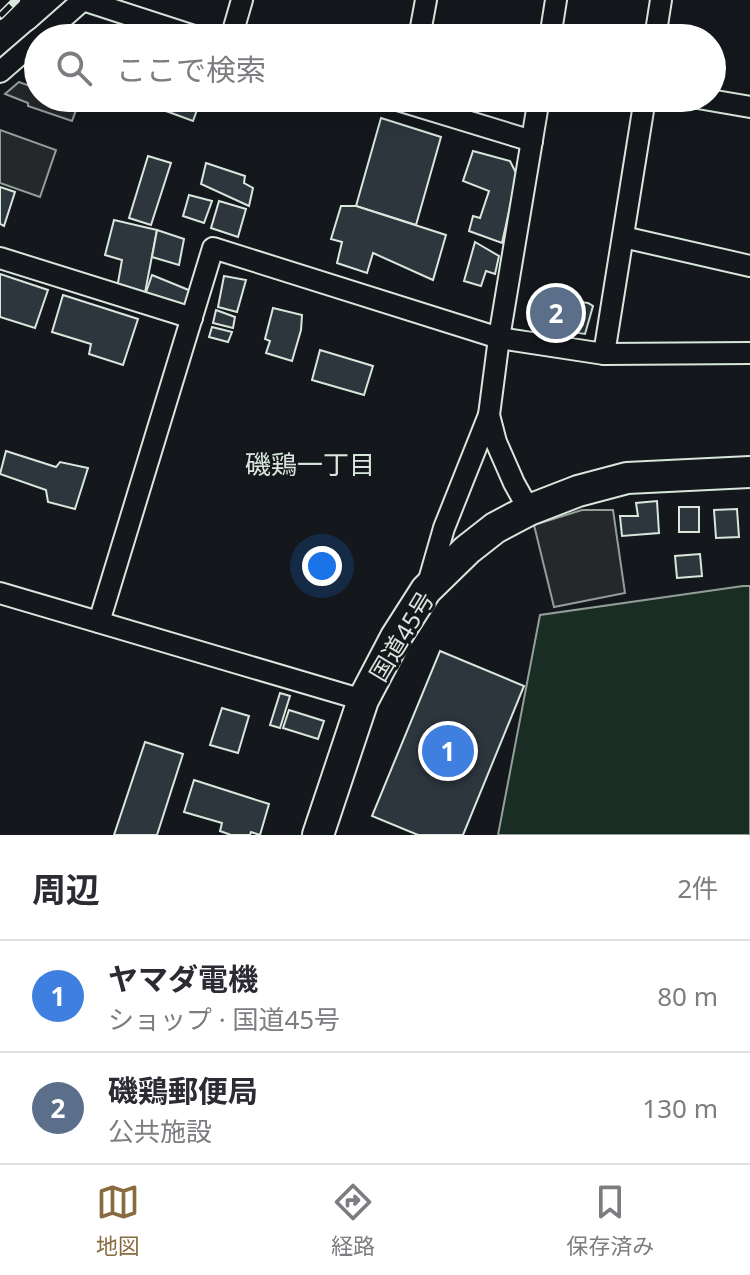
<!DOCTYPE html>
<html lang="ja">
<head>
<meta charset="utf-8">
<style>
	body { margin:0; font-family:"Noto Sans","Noto Sans JP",sans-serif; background:#f2f2f3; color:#2b2b33 }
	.you { position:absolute; left:322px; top:566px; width:28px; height:28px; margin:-20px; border:6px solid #fff; border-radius:50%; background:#1a73e8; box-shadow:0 0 0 12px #1a73e833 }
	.badge { display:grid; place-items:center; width:52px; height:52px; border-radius:50%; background:#8a6a3f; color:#fff; font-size:26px; font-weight:700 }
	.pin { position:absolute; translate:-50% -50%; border:4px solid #fff; box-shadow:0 2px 8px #0006 }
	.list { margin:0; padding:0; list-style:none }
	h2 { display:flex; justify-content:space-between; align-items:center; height:104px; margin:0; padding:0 32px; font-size:34px }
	h2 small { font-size:26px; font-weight:400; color:#7c7c81 }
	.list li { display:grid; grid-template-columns:52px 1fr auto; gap:24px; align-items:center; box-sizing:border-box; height:112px; padding:0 32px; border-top:2px solid #e1e1e2 }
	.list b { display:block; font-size:30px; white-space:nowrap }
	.list p { margin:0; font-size:26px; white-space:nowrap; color:#7c7c81 }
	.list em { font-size:26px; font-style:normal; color:#7c7c81 }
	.icon { flex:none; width:44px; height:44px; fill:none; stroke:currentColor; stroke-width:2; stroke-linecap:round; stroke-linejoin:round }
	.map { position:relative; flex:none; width:750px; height:835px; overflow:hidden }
	.search { position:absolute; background:#fff; box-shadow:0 8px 32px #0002; left:24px; right:24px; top:24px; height:88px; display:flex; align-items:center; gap:20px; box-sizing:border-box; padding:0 28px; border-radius:44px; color:#7c7c81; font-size:30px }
	.sheet { height:328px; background:#fff }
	nav { display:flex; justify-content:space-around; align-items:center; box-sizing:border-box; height:112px; border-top:2px solid #e1e1e2; background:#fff; font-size:22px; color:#7c7c81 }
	nav a { display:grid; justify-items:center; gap:4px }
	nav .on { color:#8a6a3f }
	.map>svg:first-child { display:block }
</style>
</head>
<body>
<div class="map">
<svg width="750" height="835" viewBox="0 0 750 835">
	<rect width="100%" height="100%" fill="#14181c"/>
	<!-- green -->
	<path fill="#1a2d24" stroke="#939e99" stroke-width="2" d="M743,586h7v249h-252l42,-220z"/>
	<!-- parking -->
	<g fill="#24282b" stroke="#939e99" stroke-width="2">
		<path d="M19,82l19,7v9h28l13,4 -7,19 -44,-15v-3l-23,-9z"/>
		<path d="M0,130l56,20 -16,47 -40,-14z"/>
		<path d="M582,510h31l12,83 -71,14 -20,-82z"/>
	</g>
	<!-- building -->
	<g fill="#2c363c" stroke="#d8e6dc" stroke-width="2">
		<path d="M97,25l18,7 -2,6h-42l5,-9z"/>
		<path d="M169,98l32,1 -8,22 -27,-10z"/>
		<path d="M381,118l60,19 -25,88 -60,-19z"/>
		<path d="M473,151l37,10 7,14 -15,68 -33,-12 4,-15 7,2 9,-27 -26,-10z"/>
		<path d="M148,156l23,7 -20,62 -22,-7z"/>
		<path d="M206,163l39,13 -1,7 9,5 -4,18 -48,-22z"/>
		<path d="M0,187l15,5 -11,34 -4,-2z"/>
		<path d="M189,195l23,6 -8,22 -21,-7z"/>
		<path d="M219,201l27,8 -8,28 -27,-9z"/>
		<path d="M341,206h15l90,29 -13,45 -60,-27 -6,20 -30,-10 5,-21 -11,-3z"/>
		<path d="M114,220l43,10 -13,68 -28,-4 6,-34 -17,-5z"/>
		<path d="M157,230l27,9 -5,26 -27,-8z"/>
		<path d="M475,242l24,14 -4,18 -9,-3 -5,15 -17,-5z"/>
		<path d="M0,274l48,16 -13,38 -35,-11z"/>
		<path d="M152,275l39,16 -2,21 -45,-14z"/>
		<path d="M224,276l22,4 -9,32 -19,-5z"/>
		<path d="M63,295l75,24 -15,46 -34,-11 2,-10 -39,-12z"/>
		<path d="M548,298l40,5 5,3 -8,28 -33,-5 -17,-6 2,-24z"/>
		<path d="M273,308l29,7 -1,15 -9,31 -26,-8 4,-12 -5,-2z"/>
		<path d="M216,310l19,7 -2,11 -20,-5z"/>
		<path d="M212,327l20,5 -4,10 -19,-5z"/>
		<path d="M320,350l53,16 -9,29 -52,-15z"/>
		<path d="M6,451l50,16 4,-5 28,6 -13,41 -27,-7 -2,-12 -46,-16z"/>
		<path d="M657,501l2,32 -37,3 -2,-20h18l-2,-13z"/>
		<rect x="679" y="507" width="20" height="25"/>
		<path d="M737,509l2,28 -23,1 -2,-28z"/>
		<path d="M700,554l2,22 -25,2 -2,-22z"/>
		<path d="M440,651l84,35 -61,149h-45l-46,-19z"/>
		<path d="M280,693l10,3 -10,32 -10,-3z"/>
		<path d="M222,708l27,8 -11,37 -28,-8z"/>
		<path d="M289,710l35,11 -6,18 -35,-11z"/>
		<path d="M145,742l38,12 -26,81h-43z"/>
		<path d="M194,780l75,24 -9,31 -9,-3 -1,3h-19l-11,-4 2,-8 -38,-11z"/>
	</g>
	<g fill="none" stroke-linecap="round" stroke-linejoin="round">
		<!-- minor casing -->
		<g stroke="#d8e6dc" stroke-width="24">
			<g id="minor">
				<path d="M83,0l117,38"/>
				<path d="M40,38l43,-38"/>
				<path d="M231,38l11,-38"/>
				<path d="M419,38l7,-38"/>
				<path d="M550,38l6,-38"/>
				<path d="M655,38l6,-38"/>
				<path d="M0,72l38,-33"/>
				<path d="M391,98l141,43"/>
				<path d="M698,98l52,9"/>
				<path d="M623,237l127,29"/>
				<path d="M0,258l192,60"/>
				<path d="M604,354l41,-256"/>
				<path d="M529,510l-15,-27 -18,-41 -7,-27 10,-77 40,-240"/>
				<path d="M427,587l17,-59 45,-113"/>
				<path d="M0,593l363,107"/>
				<path d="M99,622l114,-374 286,90 105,16 146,-1"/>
			</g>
		</g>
		<!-- highway casing -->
		<g stroke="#d8e6dc" stroke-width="34">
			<path id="highway" d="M318,835l45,-135 33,-63 30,-47 41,-40 28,-22 34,-18 49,-19 49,-13 123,-6"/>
		</g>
		<!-- minor -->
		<use href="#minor" stroke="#14181c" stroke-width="20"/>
		<!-- highway -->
		<use href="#highway" stroke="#14181c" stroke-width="30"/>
		<!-- rail casing -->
		<g stroke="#d8e6dc" stroke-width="8">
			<path id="rail" d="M0,16l16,-16"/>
		</g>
		<!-- rail -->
		<use href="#rail" stroke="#14181c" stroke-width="5" stroke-dasharray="15" stroke-linecap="butt"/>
	</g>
	<g text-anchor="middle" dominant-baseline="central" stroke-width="6" stroke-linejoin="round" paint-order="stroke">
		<!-- street labels -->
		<g font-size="24" fill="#d8e6dc" stroke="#14181c">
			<text transform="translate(401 636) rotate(-59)">国道45号</text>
		</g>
		<!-- neighbourhood labels -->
		<g font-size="26" fill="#d8e6dc" stroke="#14181c">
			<text x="310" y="464">磯鶏一丁目</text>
		</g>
	</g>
</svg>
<div class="you"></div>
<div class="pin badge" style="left:448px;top:751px;background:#3f7fe0">1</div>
<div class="pin badge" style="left:556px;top:313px;background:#5c6f8a">2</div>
<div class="search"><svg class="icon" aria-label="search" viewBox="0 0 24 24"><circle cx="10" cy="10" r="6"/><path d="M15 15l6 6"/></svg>ここで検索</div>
</div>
<section class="sheet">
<h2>周辺<small>2件</small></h2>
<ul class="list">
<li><span class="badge" style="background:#3f7fe0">1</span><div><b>ヤマダ電機</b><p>ショップ · 国道45号</p></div><em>80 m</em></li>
<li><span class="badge" style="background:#5c6f8a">2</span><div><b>磯鶏郵便局</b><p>公共施設</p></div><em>130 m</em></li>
</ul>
</section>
<nav>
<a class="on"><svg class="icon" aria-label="map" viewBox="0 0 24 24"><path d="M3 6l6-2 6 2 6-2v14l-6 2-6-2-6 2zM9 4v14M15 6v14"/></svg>地図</a>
<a><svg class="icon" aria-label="directions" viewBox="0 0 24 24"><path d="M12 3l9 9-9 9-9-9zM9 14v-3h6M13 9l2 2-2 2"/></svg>経路</a>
<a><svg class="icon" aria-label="saved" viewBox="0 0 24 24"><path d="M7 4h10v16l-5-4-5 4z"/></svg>保存済み</a>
</nav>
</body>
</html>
